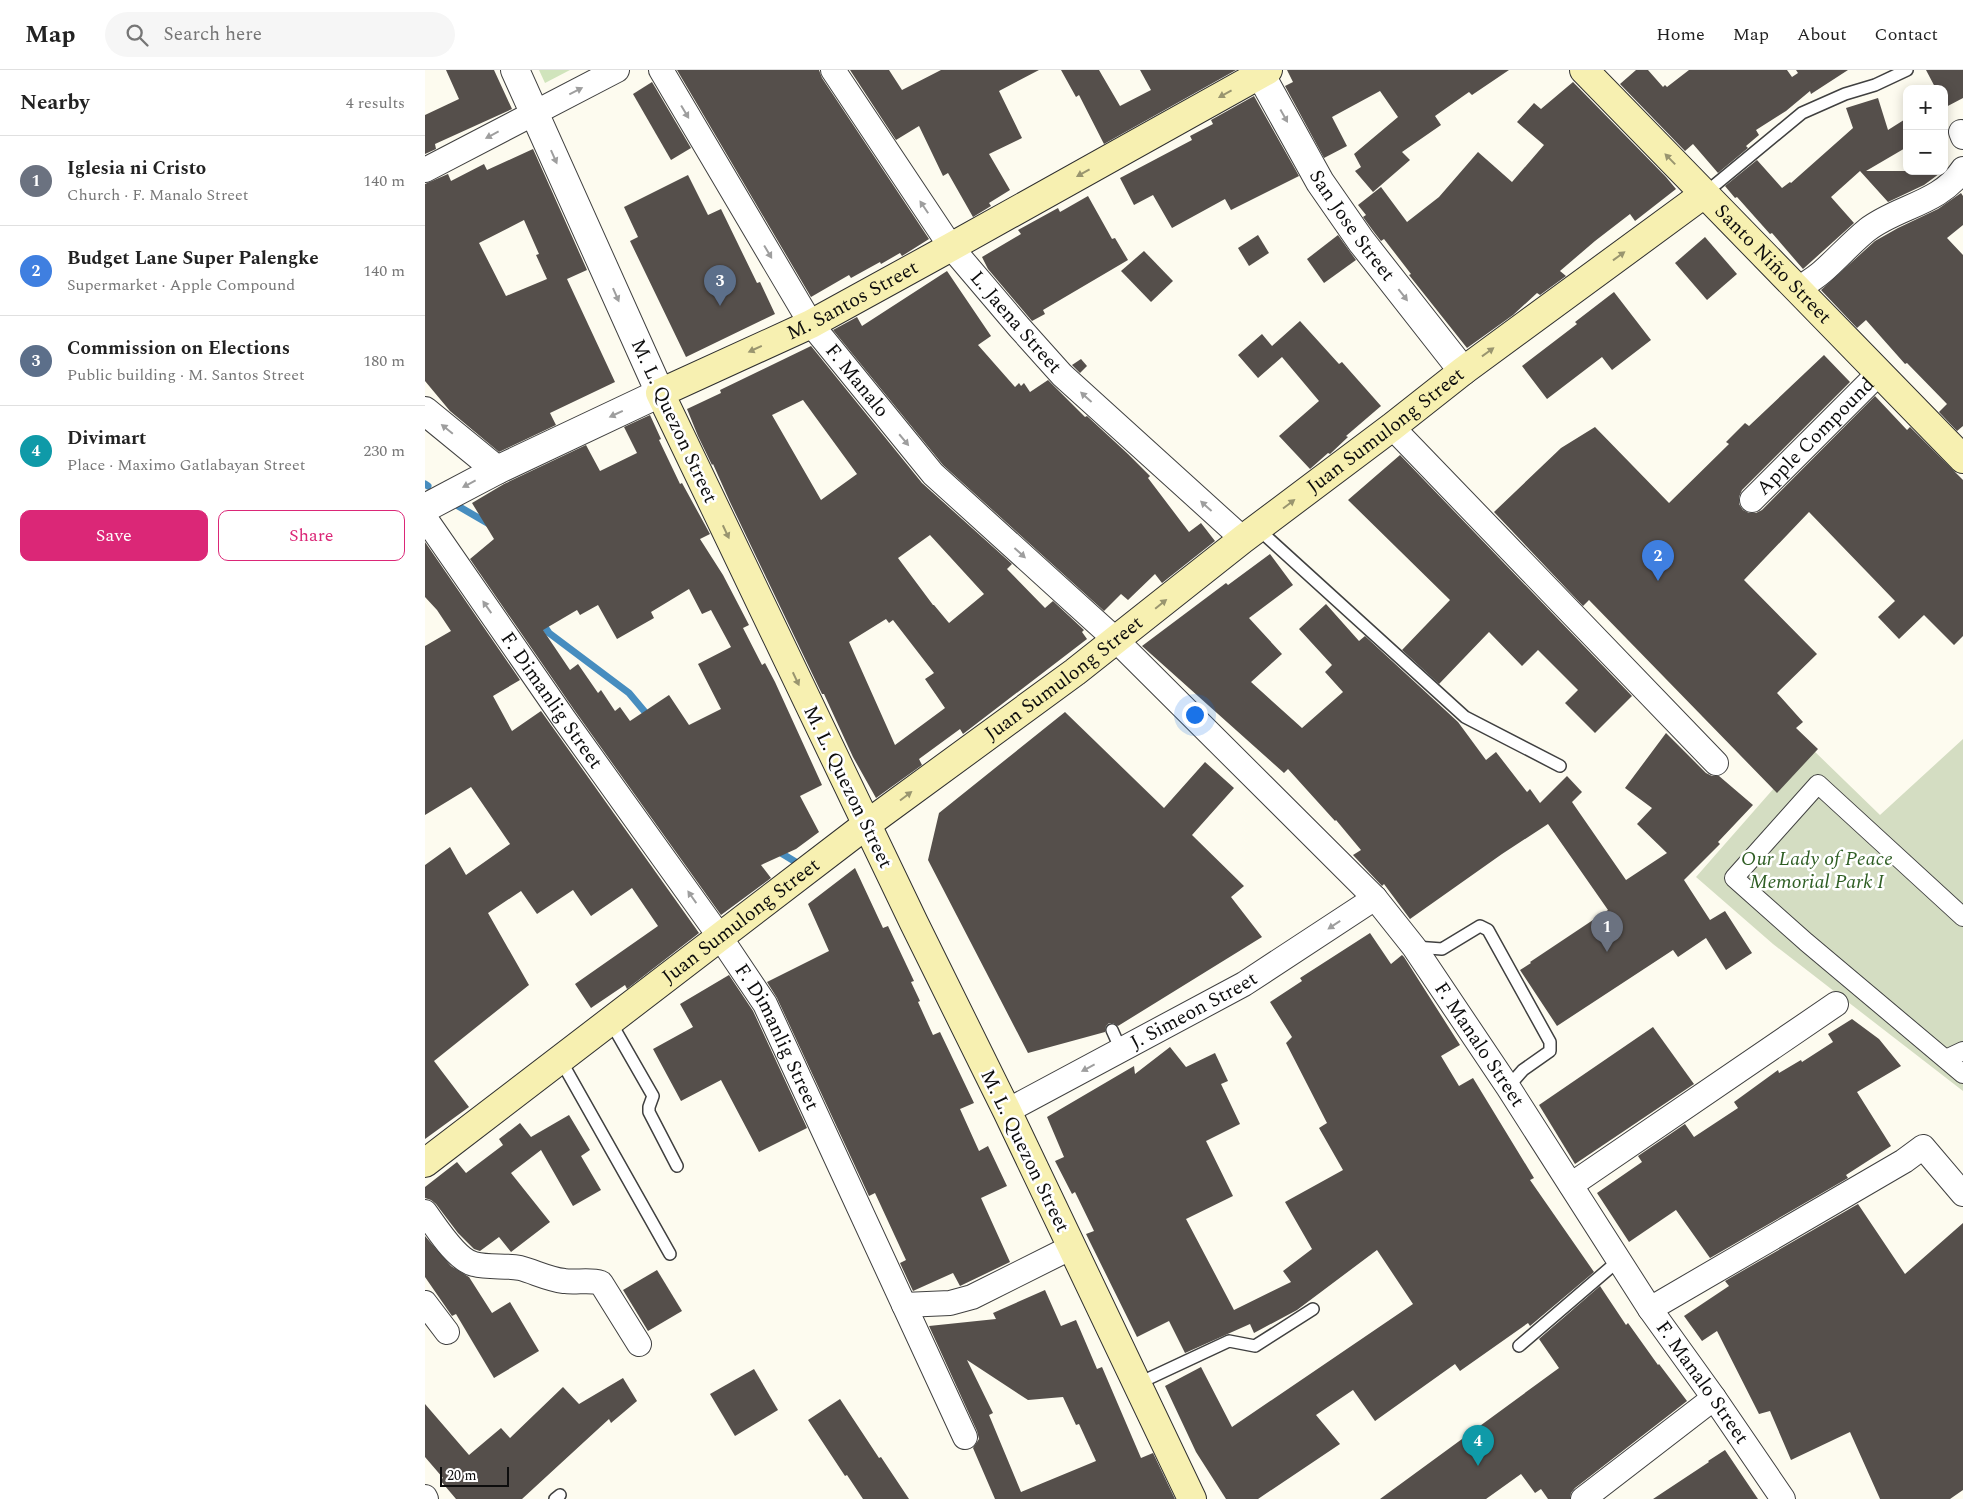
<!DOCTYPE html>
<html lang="en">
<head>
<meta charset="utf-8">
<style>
	body { margin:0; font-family:Spectral,serif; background:#f6f6f6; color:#222 }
	.controls { position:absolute; right:15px; top:15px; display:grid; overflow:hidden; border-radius:10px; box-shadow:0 2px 12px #0003 }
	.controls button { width:45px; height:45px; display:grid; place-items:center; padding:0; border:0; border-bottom:1px solid #e0e0e0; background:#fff; color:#222; font:25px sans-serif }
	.scale { position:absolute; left:15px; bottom:12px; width:69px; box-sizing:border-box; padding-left:5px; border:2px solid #0d0d0d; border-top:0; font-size:14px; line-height:18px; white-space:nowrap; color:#0d0d0d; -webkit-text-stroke:4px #fff; paint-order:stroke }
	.you { position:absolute; left:769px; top:644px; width:18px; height:18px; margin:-12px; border:4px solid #fff; border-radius:50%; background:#1a73e8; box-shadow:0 0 0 8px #1a73e833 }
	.badge { display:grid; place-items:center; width:32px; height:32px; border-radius:50%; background:#db2777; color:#fff; font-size:16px; font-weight:700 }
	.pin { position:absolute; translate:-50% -41px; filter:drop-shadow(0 1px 2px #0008) }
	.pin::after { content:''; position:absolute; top:26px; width:18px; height:15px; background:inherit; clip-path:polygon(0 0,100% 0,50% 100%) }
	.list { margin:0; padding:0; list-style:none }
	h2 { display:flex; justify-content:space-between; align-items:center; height:65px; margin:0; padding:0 20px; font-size:21px }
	h2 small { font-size:16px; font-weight:400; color:#767676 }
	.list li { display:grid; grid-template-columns:32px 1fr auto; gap:15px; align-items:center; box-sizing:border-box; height:90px; padding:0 20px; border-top:1px solid #e0e0e0 }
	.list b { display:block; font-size:19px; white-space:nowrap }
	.list p { margin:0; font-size:16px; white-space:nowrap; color:#767676 }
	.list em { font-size:16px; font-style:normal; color:#767676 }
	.actions { display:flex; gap:10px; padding:15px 20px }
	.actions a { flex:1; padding:11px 0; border:1px solid #db2777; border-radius:10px; text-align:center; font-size:18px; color:#db2777 }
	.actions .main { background:#db2777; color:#fff }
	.icon { flex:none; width:28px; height:28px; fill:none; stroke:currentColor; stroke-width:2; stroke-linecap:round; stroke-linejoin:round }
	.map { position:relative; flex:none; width:1538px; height:1429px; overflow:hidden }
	header { display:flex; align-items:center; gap:30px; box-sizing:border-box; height:70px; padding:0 25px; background:#fff; border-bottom:1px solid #e0e0e0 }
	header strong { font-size:24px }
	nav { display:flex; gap:28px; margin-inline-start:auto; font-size:18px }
	.search { width:350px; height:45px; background:#f6f6f6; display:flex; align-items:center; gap:12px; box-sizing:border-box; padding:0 18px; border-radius:28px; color:#767676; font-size:19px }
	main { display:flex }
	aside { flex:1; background:#fff }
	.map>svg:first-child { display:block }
</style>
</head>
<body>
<header>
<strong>Map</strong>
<div class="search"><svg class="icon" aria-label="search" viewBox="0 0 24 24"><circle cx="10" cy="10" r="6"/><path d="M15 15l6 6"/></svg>Search here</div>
<nav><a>Home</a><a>Map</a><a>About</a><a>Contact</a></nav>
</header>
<main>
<aside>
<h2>Nearby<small>4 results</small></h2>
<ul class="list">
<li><span class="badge" style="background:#6b7280">1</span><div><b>Iglesia ni Cristo</b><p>Church · F. Manalo Street</p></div><em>140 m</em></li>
<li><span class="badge" style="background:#3f7fe0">2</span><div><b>Budget Lane Super Palengke</b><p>Supermarket · Apple Compound</p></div><em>140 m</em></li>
<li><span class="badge" style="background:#5c6f8a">3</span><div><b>Commission on Elections</b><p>Public building · M. Santos Street</p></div><em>180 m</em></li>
<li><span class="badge" style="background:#0f9aa8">4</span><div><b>Divimart</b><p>Place · Maximo Gatlabayan Street</p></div><em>230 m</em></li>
</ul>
<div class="actions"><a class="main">Save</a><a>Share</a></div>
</aside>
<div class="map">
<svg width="1538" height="1429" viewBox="0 0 1538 1429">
	<rect width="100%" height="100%" fill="#fdfbef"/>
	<!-- green -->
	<path fill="#d0e4bc" d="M114,0h31l-25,13z"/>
	<!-- cemetery -->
	<path fill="#d4ddc2" d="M1538,669v352l-190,-147 -77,-67 114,-130 70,68z"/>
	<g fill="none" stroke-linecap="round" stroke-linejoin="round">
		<!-- stream -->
		<g stroke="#478dbf" stroke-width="7">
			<path d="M0,414l3,2"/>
			<path d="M33,436l31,18"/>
			<path d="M116,551l8,12 80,60 21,25"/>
			<path d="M351,780l23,14"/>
		</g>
	</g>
	<!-- building -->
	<g fill="#554f4b" fill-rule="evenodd">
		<path d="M21,0h48l18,39 -77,35 1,5 -11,5v-39l34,-16z"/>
		<path d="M252,0h142l3,8 107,161 -27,17 -2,-3 -19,11 -1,-2 -29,16 -2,-3 -38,22z"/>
		<path d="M425,0h39l13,20 39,-20h98l-40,21 23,47 -33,16 21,36 -21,13 2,3 -18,11 -25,-44 -5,3 -24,-50 -23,14z"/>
		<path d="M636,0h38l21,36 31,-16 -11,-20h96l-132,74 -25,-49 -3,2z"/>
		<path d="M862,0h222l-37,25 -3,-3 -34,24 6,9 -39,27 8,8 -37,32 -18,-21 6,-4 -7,-13 44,-37 -18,-26 -48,26 15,29 -23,12 -39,-72 8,-4z"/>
		<path d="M1211,0h12l15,17 2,-2 2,2 22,-17h98l5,7 6,-4 -2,-3h52l-37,24 -1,-3 -24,20 -30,19 3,5 -13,11 2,2 -30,25 -25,-29 -8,7 -65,-67z"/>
		<path d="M1501,0h37v28l-19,10v-19h-8z"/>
		<path d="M227,12l39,66 -20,12 -38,-66z"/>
		<path d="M1148,12l93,95 10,12 -41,32 -5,-7 -35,27 -35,30 6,5 -26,19 -3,-2 -24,22 -46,33 -58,-73 2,-1 -27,-35 -3,2 -7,-9 -11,-15 3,-2 -8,-10 23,-18 26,35 32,-25 39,-45 34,30 32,-37 -27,-23 17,-19 7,6z"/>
		<path d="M829,26l45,80 -68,34 -6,-11 -53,29 -19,-33 -19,10 -14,-27 72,-38 -2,-4 23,-12 -2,-4z"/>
		<path d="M1453,28l10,32 19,-12v29l-41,24h77l-19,14 -36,17 -28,-31 -29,26 23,26 -51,46 -31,-36 -2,1 -33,-37 -2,1 -10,-12 32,-26 25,28 8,-6 1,1 62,-55 -7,-20z"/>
		<path d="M108,79l54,121 -20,9 48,103 -65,31 6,12 -57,27 -49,-41 -25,-30v-197l23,-10 3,7 33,-17 3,6zM99,150l15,34 -3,1 11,24 -41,17 -27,-53z"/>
		<path d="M263,105l20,40 13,-6 36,74 3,-1 15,32 -89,43 -56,-116 8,-4 -14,-30z"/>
		<path d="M1536,123l2,3v29l-16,13 16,17v171l-6,5 -18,-19 8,-8 -40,-41 -2,1 -39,-44 -9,8 -36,-38 54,-49 23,-13 40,-19z"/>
		<path d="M663,126l24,43 3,-1 13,22 -85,50 2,4 -13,7 -44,-52 -6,-12 39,-23 -3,-4 40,-22 2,4z"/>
		<path d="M833,165l11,18 -20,13 -11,-18z"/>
		<path d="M913,165l18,25 -32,23 -17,-24z"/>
		<path d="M1280,167l32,37 -30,26 -32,-37z"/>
		<path d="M719,181l29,30 -22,21 -30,-31z"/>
		<path d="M522,201l44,65 -13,9 37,42 4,-4 2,3 3,-3 6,9 18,-12 37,37 2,-1 41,38 22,22 -2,2 41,54 12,-9 14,18 -53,42 -7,-9 -27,26 -7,-6 -17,17 -161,-146 -110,-135 24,-13 5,9z"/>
		<path d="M1189,222l37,48 -39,30 -10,-13 -55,42 -25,-33 55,-42 -2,-2z"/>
		<path d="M875,251l39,43 3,-2 39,44 -35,30 2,1 -18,17 -2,-1 -18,16 -31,-33 40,-35 -37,-44 -24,21 -20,-23 24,-21 10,12z"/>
		<path d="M386,276l111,137 90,81 -5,5 38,39 8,-7 31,29 -2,2 5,7 -124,95 -3,-5 -41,30 3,6 -46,33 -23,-41 -29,-63h-2l-92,-192 -17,-38 -1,1 -14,-29 -11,-27 34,-16 -1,-3zM378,330l54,74 -36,26 -49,-85zM505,465l54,59 -35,29 -15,-18h-1l-35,-47zM461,549l3,4 4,-3 41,53 -9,6 20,29 -50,37 -46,-103z"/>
		<path d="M1399,285l26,27 -108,108 -3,7v7l4,6 6,3h7l6,-3 113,-114 32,34 3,-3 53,53v156l-9,9 -30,-30 -25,24 -21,-22 17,-16 -86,-89 -65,68 73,74 -40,39 26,29 -7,6 22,21 -41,44 -188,-193 -6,6 -89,-94 67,-64 34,-21 74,76 60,-59 -3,-2 19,-19 4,3z"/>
		<path d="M656,289l6,7 -7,7 -8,-8z"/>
		<path d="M225,345l11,24 -2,1 21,44 2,-1 28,51 -10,5 23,36 26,50 -6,3 19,37 3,-2 10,19 47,103 -22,11 19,36 -23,17 -35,16 10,13 -50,37 -146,-204 -105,-152 24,-20 -22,-36 32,-19 82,-39 14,26 37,-18 -13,-26zM264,519l13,25 9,-4 20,37 -33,17 23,45 -32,16 -20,-30 -39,26 -10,-14 -5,4 -14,-21 -3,3 -20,-29 -8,6 -27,-40 34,-20 3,5 18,-10 19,34 37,-21 -3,-6z"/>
		<path d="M975,385l232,241 -37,37 -30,-30 13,-13 -40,-40 -16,16 -33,-34 -50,52 -37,-34 48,-50 -102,-100z"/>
		<path d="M0,472l95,138 -27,16 19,35 29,-20 158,222 -72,56 -2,-4 -34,23 -16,-24 83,-58 -26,-38 -41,28 -18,-26 -36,24 -16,-23 -33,22 41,72 -95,76 35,46 -44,32v-274l25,-18 16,28 44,-31 -39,-57 -46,28v-169l26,-15 -14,-21 -12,-13z"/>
		<path d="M845,484l23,31 -44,33 33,36 -31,28 51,46 41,-36 -18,-20 7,-7 -33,-36 27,-25 33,37 6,-5 93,86 28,38 10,-8 31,40 3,-3 10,14 27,-27 15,16 -10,10 54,78 41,-27 -30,-29 15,-16 -27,-20 41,-55 40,40 6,3h7l34,29 -35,37 2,2 -36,36 26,40 15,-9 27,42 -26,17 -20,-32 -28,19 -5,-7 -116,76 -37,-56 11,-7 -1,-1 78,-52 -60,-86 -46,30 -92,65 -26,-35 -2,2 -29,-31 8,-5 -25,-30 -1,1 -47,-52 -4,4 -142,-127 84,-63 2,2z"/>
		<path d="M640,642l99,96 41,-46 29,26 -42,47 52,51 -13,11 31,40 -144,89 -5,-3h-4l-3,3 -1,6 -77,21 -100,-193 11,-47z"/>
		<path d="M430,798l28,60 5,-2 26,55 -3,1 9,19 -2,1 15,33 7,-3 34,71 -14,6 19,42 9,-5 19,40 -26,12 29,64 -50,24 -7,-13 -40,18 -13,-28 6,-3 -31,-67 -6,3 -92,-198 -10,-16 62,-31 -21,-47z"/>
		<path d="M945,863l21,31 11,-9 2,2 56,88 -19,11 18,30 14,-8 61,100 -4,2 64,92 -64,54 -2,-3 -68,48 -5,-7 -80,57 -22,-31 -37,25 24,29 -82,55h-32l-30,-47 -31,-66 36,-19 31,60 181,-123 -36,-54 -80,60 -43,23 -4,-9 -65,29 -16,-32 -32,16 -51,-103 8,-3 -19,-39 -3,2 -17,-33 9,-4 -17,-40 87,-51 1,8 35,-27 16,20 29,-14 13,28 -7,3 19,40 -34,17 27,55 -47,23 48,91 57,-28 -8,-11 29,-22 -27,-47 58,-32 -24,-42 8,-5 -41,-80 6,-6 -22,-35 32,-21 -2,-3z"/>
		<path d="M304,905l24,36 54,117 -48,24 -38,-72 -40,21 -28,-52 40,-22 -13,-23z"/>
		<path d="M1427,949l27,20 22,27 -44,26 34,54 -45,29 2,3 -138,80 -34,-48 -47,32 -32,-49 45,-31 -4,-6 47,-32 9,13 44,-29 -4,-6 44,-32 1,3 22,-13 1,2 31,-20 -5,-8z"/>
		<path d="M1228,957l41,57 -119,80 -36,-59z"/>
		<path d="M144,1045l21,35 -9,6 20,34 -28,16 -32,-56 -30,23 39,49 -39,30 -12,-15 -19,14 -6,-2 -16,-16 -22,-29 -5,-4 -6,-2v-11l32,-25 9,11 37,-28 -4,-6 21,-16 11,14z"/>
		<path d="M1433,1134l47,70 58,-51v267l-13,9h-70l-30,-67 -59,28 -21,-49 -11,3 -42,-83 -15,10 -18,-25 45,-30 -4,-5z"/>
		<path d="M0,1166l26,30 18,11 23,36 18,-11 29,49 -45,27 -38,-64 -4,2 -27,-39z"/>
		<path d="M232,1200l25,41 -34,20 -25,-41z"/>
		<path d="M1175,1216l26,39 2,-2 30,42 1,-1 28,37 -112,87 -4,5 -1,6h-22l-7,-10 -6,4 -14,-19 -35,25h-106l179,-131 -20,-29z"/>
		<path d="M620,1220l16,36 15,-6 21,49 5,-2 39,91 12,-5 22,46h-180l-22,-51 6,-9 -2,-8 -48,-105 67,-7 -3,-6zM542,1290l61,40 35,-3 13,28 3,-1 17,37 -75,31 -32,-77 4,-2z"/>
		<path d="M329,1299l24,41 -43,26 -25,-42z"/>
		<path d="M198,1308l14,23 -26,22 -2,-4 -87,80h-66l-16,-19 3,-2 -18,-21v-53l44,51 32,-27 9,10 53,-51 16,17z"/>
		<path d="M415,1329l39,59 2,-1 28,42h-46l-16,-24 -2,1 -37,-56z"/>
		<path d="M1300,1380l33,49h-105l56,-37 -1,-1z"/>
	</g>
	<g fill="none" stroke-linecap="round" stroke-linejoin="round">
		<!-- service casing -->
		<g stroke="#404040" stroke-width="14">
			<g id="service">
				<path d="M1279,124l98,-81 43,-19 30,-9 32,-15"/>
				<path d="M832,458l208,189 95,49"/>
				<path d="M990,877l27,2 38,-23 8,4 62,112v9l-27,19 -15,17"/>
				<path d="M185,951l43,75 -4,11v5l28,54"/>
				<path d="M687,960l9,20"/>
				<path d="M135,989l110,195"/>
				<path d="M1094,1276l99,-85"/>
				<path d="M712,1314l92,-43 26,5 58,-37"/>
				<path d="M130,1429l5,-4"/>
			</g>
		</g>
		<!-- pedestrian casing -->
		<g stroke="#404040" stroke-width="20">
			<g id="pedestrian">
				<path d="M1538,847l-145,-133 -84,94 72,64 157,132"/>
				<path d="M1521,989l17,-8"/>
			</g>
		</g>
		<!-- minor casing -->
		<g stroke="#404040" stroke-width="26">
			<g id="minor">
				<path id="s1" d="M236,0l150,254 122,150 183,166 259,258 39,49 94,140 142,222 64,89 69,101"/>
				<path id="s2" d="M408,0l118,177 68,80 43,48 181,164"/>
				<path d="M1536,62l2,5"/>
				<path d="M0,100l192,-100"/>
				<path d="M1372,220c8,-6 17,-11 25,-18 15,-13 29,-29 45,-42 31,-24 73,-26 96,-61"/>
				<path d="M967,357l324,336"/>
				<path id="s3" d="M1327,430l127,-127"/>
				<path id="s4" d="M0,448l139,201 156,218 45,67 200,433"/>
				<path id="s5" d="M582,1041l237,-127 131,-86"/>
				<path d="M1146,1115l265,-181"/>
				<path d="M0,1142c11,15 31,48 49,52 15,4 31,1 46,4 15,4 28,11 44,13 12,2 25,-2 37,2l38,61"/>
				<path d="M0,1233l22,29"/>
				<path d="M479,1235l46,-2 22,-6 100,-50"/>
				<path d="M1225,1239l254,-148 19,-14 40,47"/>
				<path d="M0,1427l1,2"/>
				<path d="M1158,1429l131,-101"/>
			</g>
		</g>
		<!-- tertiary casing -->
		<g stroke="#404040" stroke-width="30">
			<g id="tertiary">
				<path id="s6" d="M833,0l62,112 41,59 102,130"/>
				<path d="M0,341l72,59"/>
				<path d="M0,438l72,-38 163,-77 -145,-323"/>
			</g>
		</g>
		<!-- secondary casing -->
		<g stroke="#2f2f2f" stroke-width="30">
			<g id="secondary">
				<path id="s7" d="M1159,0l379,389"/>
				<path id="s8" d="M0,1093l441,-338 209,-153 168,-133 149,-112 71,-56 241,-177"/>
				<path id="s9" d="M767,1429l-185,-388 -93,-188 -254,-530 151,-69 140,-77 317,-177"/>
			</g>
		</g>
		<!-- service -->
		<use href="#service" stroke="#fff" stroke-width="11"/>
		<!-- pedestrian -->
		<use href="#pedestrian" stroke="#fff" stroke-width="18"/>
		<!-- minor -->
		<use href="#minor" stroke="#fff" stroke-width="24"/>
		<!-- tertiary -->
		<use href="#tertiary" stroke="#fff" stroke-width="28"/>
		<!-- secondary -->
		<use href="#secondary" stroke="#f7f0b1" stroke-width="28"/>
	</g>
	<!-- one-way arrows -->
	<defs><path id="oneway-solid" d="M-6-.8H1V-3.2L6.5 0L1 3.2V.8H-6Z" transform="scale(1.25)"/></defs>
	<g fill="#9e9e9e">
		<use href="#oneway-solid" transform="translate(151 21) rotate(-27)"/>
		<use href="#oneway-solid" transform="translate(260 42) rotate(59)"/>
		<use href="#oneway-solid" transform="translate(859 46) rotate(61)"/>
		<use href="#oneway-solid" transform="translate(67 65) rotate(152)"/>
		<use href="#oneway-solid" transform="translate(129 87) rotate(66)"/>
		<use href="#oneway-solid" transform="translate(499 137) rotate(-124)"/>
		<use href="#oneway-solid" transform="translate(343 182) rotate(59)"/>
		<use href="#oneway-solid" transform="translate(191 225) rotate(66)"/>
		<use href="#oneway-solid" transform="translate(978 225) rotate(52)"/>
		<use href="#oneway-solid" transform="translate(661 327) rotate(-138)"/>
		<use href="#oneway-solid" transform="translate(191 344) rotate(155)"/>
		<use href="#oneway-solid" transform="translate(22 359) rotate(-141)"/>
		<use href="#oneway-solid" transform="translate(479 370) rotate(50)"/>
		<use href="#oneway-solid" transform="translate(44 414) rotate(152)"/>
		<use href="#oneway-solid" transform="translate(781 436) rotate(-138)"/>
		<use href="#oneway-solid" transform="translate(595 483) rotate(42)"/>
		<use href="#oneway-solid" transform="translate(62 537) rotate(-125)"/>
		<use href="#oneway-solid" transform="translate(267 827) rotate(-125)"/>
		<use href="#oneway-solid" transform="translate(909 855) rotate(146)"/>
		<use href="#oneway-solid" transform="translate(663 998) rotate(152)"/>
	</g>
	<g fill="#99956f">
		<use href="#oneway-solid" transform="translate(800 24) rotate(151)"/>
		<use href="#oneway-solid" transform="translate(1245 89) rotate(-134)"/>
		<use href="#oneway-solid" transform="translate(658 103) rotate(151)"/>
		<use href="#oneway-solid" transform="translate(1194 186) rotate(-36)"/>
		<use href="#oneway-solid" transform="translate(330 279) rotate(155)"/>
		<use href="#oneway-solid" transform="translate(1063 282) rotate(-36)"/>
		<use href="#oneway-solid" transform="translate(864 434) rotate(-37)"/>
		<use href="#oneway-solid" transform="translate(301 462) rotate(65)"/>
		<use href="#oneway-solid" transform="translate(736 534) rotate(-39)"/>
		<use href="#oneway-solid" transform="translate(371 609) rotate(65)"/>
		<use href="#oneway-solid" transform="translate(481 726) rotate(-37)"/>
	</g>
	<g text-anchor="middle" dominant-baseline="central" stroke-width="5" stroke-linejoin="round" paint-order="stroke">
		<!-- street labels -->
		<g font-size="20" fill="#0d0d0d" stroke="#fff">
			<text stroke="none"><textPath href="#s6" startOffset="182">San Jose Street</textPath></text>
			<text stroke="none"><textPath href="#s7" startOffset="271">Santo Niño Street</textPath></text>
			<text stroke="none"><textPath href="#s9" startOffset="1441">M. Santos Street</textPath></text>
			<text stroke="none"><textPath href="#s2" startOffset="312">L. Jaena Street</textPath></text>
			<text stroke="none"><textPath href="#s1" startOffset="368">F. Manalo</textPath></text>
			<text transform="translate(249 351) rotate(65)">M. L. Quezon Street</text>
			<text stroke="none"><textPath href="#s8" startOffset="1208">Juan Sumulong Street</textPath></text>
			<text stroke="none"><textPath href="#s3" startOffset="90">Apple Compound</textPath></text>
			<text stroke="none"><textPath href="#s8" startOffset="802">Juan Sumulong Street</textPath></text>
			<text stroke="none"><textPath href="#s4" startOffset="222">F. Dimanlig Street</textPath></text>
			<text transform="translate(423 717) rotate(64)">M. L. Quezon Street</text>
			<text stroke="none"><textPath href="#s8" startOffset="398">Juan Sumulong Street</textPath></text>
			<text stroke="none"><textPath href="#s5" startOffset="212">J. Simeon Street</textPath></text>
			<text stroke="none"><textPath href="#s4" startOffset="628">F. Dimanlig Street</textPath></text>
			<text stroke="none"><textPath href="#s1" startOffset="1281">F. Manalo Street</textPath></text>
			<text transform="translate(600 1081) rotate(64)">M. L. Quezon Street</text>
			<text stroke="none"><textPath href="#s1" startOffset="1686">F. Manalo Street</textPath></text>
		</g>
		<!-- park labels -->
		<g font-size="20" font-style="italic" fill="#2f5e24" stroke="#fff">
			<text x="1392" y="789">Our Lady of Peace<tspan x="1392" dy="23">Memorial Park I</tspan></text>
		</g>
	</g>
</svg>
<div class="controls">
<button>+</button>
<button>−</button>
</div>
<div class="scale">20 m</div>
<div class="you"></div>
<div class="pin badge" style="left:1182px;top:882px;background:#6b7280">1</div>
<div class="pin badge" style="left:1233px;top:511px;background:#3f7fe0">2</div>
<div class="pin badge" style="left:295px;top:236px;background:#5c6f8a">3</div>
<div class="pin badge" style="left:1053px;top:1396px;background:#0f9aa8">4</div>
</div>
</main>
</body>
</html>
